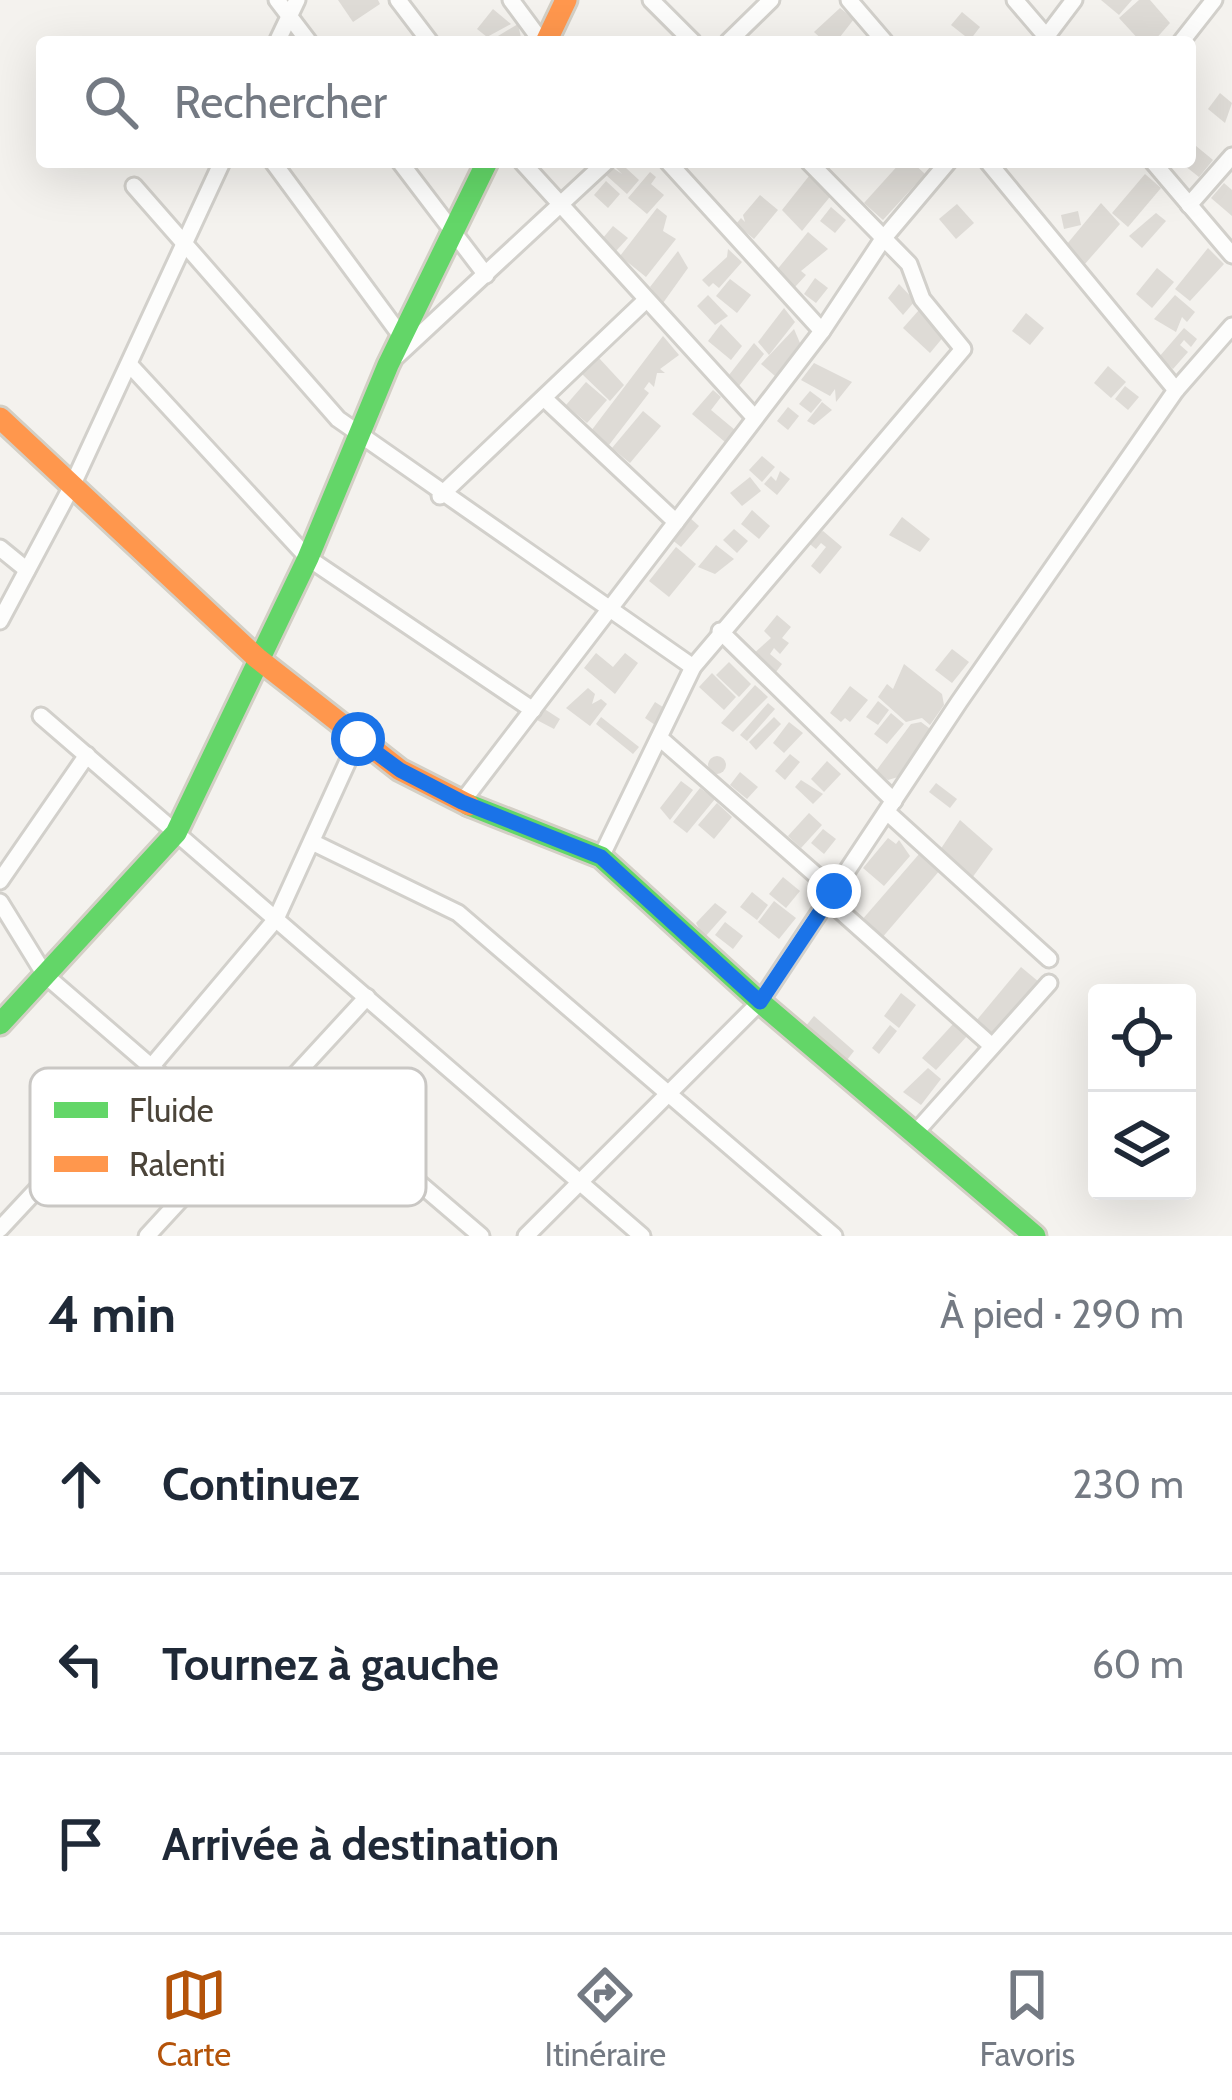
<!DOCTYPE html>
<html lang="fr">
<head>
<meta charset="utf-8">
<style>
	body { margin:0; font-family:Cabin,sans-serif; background:#f2f2f3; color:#1f2937 }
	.controls { position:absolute; right:36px; bottom:36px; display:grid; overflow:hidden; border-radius:12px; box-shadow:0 12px 48px #0002 }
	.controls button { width:108px; height:108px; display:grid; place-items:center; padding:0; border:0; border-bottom:3px solid #e0e1e3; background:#fff; color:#1f2937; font:60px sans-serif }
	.stop { position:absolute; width:36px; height:36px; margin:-27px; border:9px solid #1a73e8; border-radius:50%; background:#fff }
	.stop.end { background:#1a73e8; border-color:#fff; box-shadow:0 3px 12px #0008 }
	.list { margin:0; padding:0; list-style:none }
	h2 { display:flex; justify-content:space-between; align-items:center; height:156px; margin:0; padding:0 48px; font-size:51px }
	h2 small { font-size:39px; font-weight:400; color:#747a83 }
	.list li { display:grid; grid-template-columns:78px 1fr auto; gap:36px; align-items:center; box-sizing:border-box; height:180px; padding:0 48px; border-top:3px solid #e0e1e3 }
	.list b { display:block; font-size:45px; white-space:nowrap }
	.list em { font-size:39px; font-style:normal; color:#747a83 }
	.icon { flex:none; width:66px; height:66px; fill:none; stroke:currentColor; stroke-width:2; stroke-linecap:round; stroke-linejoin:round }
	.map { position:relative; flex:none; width:1232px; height:1236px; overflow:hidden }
	.search { position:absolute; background:#fff; box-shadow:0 12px 48px #0002; left:36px; right:36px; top:36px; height:132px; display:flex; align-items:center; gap:30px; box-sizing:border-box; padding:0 42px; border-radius:12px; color:#747a83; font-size:45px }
	.sheet { height:696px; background:#fff }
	nav { display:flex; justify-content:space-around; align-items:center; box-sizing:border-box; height:168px; border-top:3px solid #e0e1e3; background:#fff; font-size:33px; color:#747a83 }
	nav a { display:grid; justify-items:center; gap:6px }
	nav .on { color:#b45309 }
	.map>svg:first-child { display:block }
</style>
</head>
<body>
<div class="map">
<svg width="1232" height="1236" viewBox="0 0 1232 1236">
	<rect width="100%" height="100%" fill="#f4f2ee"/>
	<!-- building -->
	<g fill="#dedbd6">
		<path d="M338,0h40l2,4 -27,18z"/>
		<path d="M1101,0h31l-13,15z"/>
		<path d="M1139,0h11l20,23 -17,19h-12l-22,-24z"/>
		<path d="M840,8l14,11 -18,23h-11l-11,-10z"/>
		<path d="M493,9l18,15 -24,13 -10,-8z"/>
		<path d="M962,12l18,15 -10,13 -19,-15z"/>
		<path d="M518,24l4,18h-34z"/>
		<path d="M1220,93l12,10 -7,20 -17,-14z"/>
		<path d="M1190,141l23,19 -14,17 -19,-15h10z"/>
		<path d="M617,162h14l-5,6 13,12 -12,14 -21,-19 7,-7 9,6 -8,-8z"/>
		<path d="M901,162h11l13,12 -42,46 -19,-17z"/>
		<path d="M813,171l20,22 -31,38 -20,-21z"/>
		<path d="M650,172l6,5 -5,7 13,11 -17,19 -19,-16z"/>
		<path d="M1145,174l16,14 -33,39 -16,-14z"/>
		<path d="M606,181l14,13 -12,14 -14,-13z"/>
		<path d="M1224,183l8,7v26l-21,-18z"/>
		<path d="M760,195l18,15 -24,29 -18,-15 5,-6 4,4 -2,-7z"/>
		<path d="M1101,203l19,21 -36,41 -17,-21z"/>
		<path d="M957,204l17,19 -18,16 -17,-20z"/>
		<path d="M831,207l15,13 -11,13 -15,-12z"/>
		<path d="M657,208l10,8 -4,15 13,8 -30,38 -26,-21z"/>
		<path d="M1078,211l3,14 -17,4 -3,-14z"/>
		<path d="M1156,213l10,8 -24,27 -13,-12z"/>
		<path d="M613,226l15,12 -12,13 -14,-12z"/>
		<path d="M808,232l20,17 -27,22 5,4 -11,12 -19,-16z"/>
		<path d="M1208,248l16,16 -34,37 -15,-12z"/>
		<path d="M728,249l14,13 -23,26 -6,-5 -4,4 -7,-7 25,-23z"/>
		<path d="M678,251l10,17 -25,35 -13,-16z"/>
		<path d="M1157,268l17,14 -22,26 -16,-14z"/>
		<path d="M815,278l13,10 -12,15 -12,-9z"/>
		<path d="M730,279l21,16 -14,18 -21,-17z"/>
		<path d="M899,284l16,17 -12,14 -15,-17z"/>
		<path d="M708,295l20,21 -13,9 -18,-19z"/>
		<path d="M1175,295l20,17 -8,10 -5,-5 -6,15 -22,-13z"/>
		<path d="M784,308l11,14 -26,33 -11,-13z"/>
		<path d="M919,310l26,25 -15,18 -27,-25z"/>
		<path d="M1026,313l18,15 -14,17 -18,-14z"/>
		<path d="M721,324l21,22 -11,14 -23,-19z"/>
		<path d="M1184,328l13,11 -6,8 -7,-7 -4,5 8,7 -15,17 -14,-12z"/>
		<path d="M794,329l6,14 -25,33 -14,-12z"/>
		<path d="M663,336l16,19 -19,14 5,4h-8l-3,14 -5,-5 -5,7 5,4 -40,52 -18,-14z"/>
		<path d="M754,343l10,11 -25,32 -10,-11z"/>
		<path d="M598,357l26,28 -14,16 -28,-27z"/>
		<path d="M814,363l38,19 -16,20 -1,-13 -5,7 -29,-16z"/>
		<path d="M1108,366l18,16 -15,16 -17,-15z"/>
		<path d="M586,382l21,18 -20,23 -21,-18z"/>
		<path d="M1125,386l14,11 -11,13 -13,-11z"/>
		<path d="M713,390l8,7 -10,13 24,20 -10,12 -33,-28z"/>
		<path d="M810,391l12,9 -11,13 -12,-9z"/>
		<path d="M822,402l10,8 -18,15 -7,-4z"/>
		<path d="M788,407l11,9 -11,14 -11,-9z"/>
		<path d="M643,411l18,15 -31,37 -18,-15z"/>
		<path d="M762,456l13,11 -13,15 -13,-12z"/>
		<path d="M780,471l10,8 -13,16 -13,-11 7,-8 5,5z"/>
		<path d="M750,477l11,14 -19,15 -12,-13z"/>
		<path d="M752,510l18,16 -11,13 -18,-15z"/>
		<path d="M689,517l10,9 -18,21 -10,-8z"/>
		<path d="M902,517l28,22 -10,13 -31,-17z"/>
		<path d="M734,529l14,12 -11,12 -14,-13z"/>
		<path d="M823,531l19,16 -22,27 -9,-8 15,-19 -5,-4 -5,6 -10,-8z"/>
		<path d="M716,545l18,14 -19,15 -17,-7z"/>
		<path d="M676,547l20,17 -27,33 -20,-16z"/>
		<path d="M777,615l14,12 -9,11 7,5 -9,11 -6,-6 -4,6 12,10 -6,8 -25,-16 20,-18 -7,-7z"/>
		<path d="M952,649l17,13 -17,21 -17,-13z"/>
		<path d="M596,653l17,14 12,-14 13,10 -23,31 -31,-26z"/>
		<path d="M729,662l22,22 -12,13 -23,-22z"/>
		<path d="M904,664l38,30 2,11 -14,20 -8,-7 -16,4 -28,-25 9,-13 6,5z"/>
		<path d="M712,673l24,24 -12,13 -25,-23z"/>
		<path d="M755,685l13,12 -35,35 -12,-9z"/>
		<path d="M850,686l18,14 -18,22 -5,-4 -4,4 -11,-9z"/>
		<path d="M588,688l7,6 -3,10 9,-5 6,5 -17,22 -24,-18z"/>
		<path d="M878,701l11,9 -11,15 -12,-8z"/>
		<path d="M655,702l11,7 -11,16 -10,-7z"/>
		<path d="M768,703l7,6 -28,32 -7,-6z"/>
		<path d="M543,708l17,11 -6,10 -19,-10z"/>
		<path d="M891,713l13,11 -17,20 -13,-10z"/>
		<path d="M601,717l38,30 -6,7 -37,-30z"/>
		<path d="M774,717l7,7 -25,26 -7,-8z"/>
		<path d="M789,722l14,11 -19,20 -11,-10z"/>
		<path d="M921,722l12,9 -28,44 -17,5 -12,-9 35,-47z"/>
		<path d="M790,754l10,8 -15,18 -10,-9z"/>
		<circle cx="717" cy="765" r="9"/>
		<path d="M827,761l14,13 -17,18 -13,-13z"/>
		<path d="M740,772l18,15 -11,12 -17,-14z"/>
		<path d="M801,780l22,14 -10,10 -18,-17z"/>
		<path d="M681,781l12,9 -23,30 -10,-12z"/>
		<path d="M936,783l21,16 -7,9 -21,-16z"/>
		<path d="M700,788l15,11 -28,34 -14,-11z"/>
		<path d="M717,803l15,14 -18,22 -16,-14z"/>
		<path d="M809,813l13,12 -21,23 -13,-12z"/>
		<path d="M960,820l33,29 -21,29 -34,-25z"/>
		<path d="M823,829l13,10 -12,15 -13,-11z"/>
		<path d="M888,838l8,6 3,-4 11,16 -26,30 -21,-18z"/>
		<path d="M920,853l20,17 -59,69 -20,-18z"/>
		<path d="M783,877l17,14 -14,17 -17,-14z"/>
		<path d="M752,892l16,13 -11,15 -17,-13z"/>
		<path d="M774,901l22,17 -17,21 -21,-17z"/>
		<path d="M715,903l12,9 -23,26 -8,-15z"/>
		<path d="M725,922l18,14 -10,13 -18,-14z"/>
		<path d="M1021,967l18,15 -46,54 -17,-15z"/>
		<path d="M901,993l15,12 -17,23 -15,-12z"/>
		<path d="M814,1016l40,35 -7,9 -42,-33z"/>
		<path d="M954,1023l14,12 -32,35 -14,-12z"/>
		<path d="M890,1025l7,6 -18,23 -7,-6z"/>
		<path d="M928,1068l13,11 -20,26 -18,-13z"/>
	</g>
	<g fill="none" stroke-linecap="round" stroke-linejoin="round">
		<!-- street casing -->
		<g stroke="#d2d0cb" stroke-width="21">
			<g id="street">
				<path d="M277,0l32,42"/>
				<path d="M398,0l32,42"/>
				<path d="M511,0l31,42"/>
				<path d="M651,0l42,42"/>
				<path d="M849,0l36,42"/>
				<path d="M1015,0l36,42"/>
				<path d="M1043,41l31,-41"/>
				<path d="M277,42l20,-42"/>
				<path d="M728,42l43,-42"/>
				<path d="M1181,42l33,-42"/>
				<path d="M273,162l134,182"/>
				<path d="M400,162l86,113"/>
				<path d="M522,162l233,256"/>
				<path d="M668,162l154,169"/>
				<path d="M988,162l188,228"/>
				<path d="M1153,162l79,93"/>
				<path d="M134,186l204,233 355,248"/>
				<path d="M1189,205l43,-49"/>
				<path d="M397,356l209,-194"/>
				<path d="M129,364l179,194 225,152"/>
				<path d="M546,400l130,122"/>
				<path d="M440,496l205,-195"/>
				<path d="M0,548l27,22"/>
				<path d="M0,621l72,-135 150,-324"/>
				<path d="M720,631l174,170"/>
				<path d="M41,716l601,520"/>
				<path d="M662,740l172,151"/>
				<path d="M462,802l360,-471 61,-92 65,-77"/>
				<path d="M887,812l162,147"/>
				<path d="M312,842l146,71 376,323"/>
				<path d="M601,857l92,-190 270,-318 -41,-50 -13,-35 -100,-102"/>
				<path d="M0,881l87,-126"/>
				<path d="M828,900l164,146"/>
				<path d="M0,902l45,73 191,165"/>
				<path d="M294,1076l187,160"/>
				<path d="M916,1132l133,-149"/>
				<path d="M0,1229l151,-162 125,-148 82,-180"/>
				<path d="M147,1236l220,-239"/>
				<path d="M526,1236l234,-234 199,-300 217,-312 56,-64"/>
			</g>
		</g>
		<!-- fast casing -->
		<g stroke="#d3cfc5" stroke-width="27">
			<g id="fast">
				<path d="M469,805l132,52 159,145 275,234"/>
				<path d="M0,1024l176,-191 132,-275 80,-193 99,-203"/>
			</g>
		</g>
		<!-- slow casing -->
		<g stroke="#d3cfc5" stroke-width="27">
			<g id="slow">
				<path d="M546,42l20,-42"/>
				<path d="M0,418l257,240 143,112 69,35"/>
			</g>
		</g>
		<!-- street -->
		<use href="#street" stroke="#fdfdfc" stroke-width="15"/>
		<!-- fast -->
		<use href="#fast" stroke="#63d668" stroke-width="21"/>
		<!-- slow -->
		<use href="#slow" stroke="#ff974d" stroke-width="21"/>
	</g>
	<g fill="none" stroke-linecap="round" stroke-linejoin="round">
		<!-- route -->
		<path stroke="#1a73e8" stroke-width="15" d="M358,739l42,31 62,32 139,55 159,145 74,-111"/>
	</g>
	<!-- legend -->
	<rect x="30" y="1068" width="396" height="138" rx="18" fill="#fff" stroke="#c9c7c4" stroke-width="3"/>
	<rect x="54" y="1102" width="54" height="16" fill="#63d668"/>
	<rect x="54" y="1156" width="54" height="16" fill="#ff974d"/>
	<g font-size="33" fill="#4b4439">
		<text x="129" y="1122">Fluide</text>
		<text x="129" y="1176">Ralenti</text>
	</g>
</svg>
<div class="controls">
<button><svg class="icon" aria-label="locate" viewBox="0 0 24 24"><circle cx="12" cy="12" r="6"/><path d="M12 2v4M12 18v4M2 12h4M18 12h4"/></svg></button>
<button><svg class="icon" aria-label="layers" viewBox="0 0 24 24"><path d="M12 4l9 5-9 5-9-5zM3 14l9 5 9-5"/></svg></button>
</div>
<div class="stop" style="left:358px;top:739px"></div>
<div class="stop end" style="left:834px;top:891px"></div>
<div class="search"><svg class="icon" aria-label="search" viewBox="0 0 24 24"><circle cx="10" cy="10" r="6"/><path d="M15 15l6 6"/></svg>Rechercher</div>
</div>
<section class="sheet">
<h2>4 min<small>À pied · 290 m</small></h2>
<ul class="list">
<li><svg class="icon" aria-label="ahead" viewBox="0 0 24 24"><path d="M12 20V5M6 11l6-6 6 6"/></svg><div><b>Continuez</b></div><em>230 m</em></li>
<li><svg class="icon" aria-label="left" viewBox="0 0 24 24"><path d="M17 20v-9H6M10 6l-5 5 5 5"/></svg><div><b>Tournez à gauche</b></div><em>60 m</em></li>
<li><svg class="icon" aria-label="arrive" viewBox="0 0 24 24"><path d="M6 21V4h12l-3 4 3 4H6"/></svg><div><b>Arrivée à destination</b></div></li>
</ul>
</section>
<nav>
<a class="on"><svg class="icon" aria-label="map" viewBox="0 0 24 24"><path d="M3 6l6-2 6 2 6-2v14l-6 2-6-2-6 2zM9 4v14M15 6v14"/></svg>Carte</a>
<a><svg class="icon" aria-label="directions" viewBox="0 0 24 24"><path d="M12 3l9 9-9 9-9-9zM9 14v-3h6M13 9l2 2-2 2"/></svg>Itinéraire</a>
<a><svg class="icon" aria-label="saved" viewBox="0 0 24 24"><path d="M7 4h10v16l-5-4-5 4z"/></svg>Favoris</a>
</nav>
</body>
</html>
